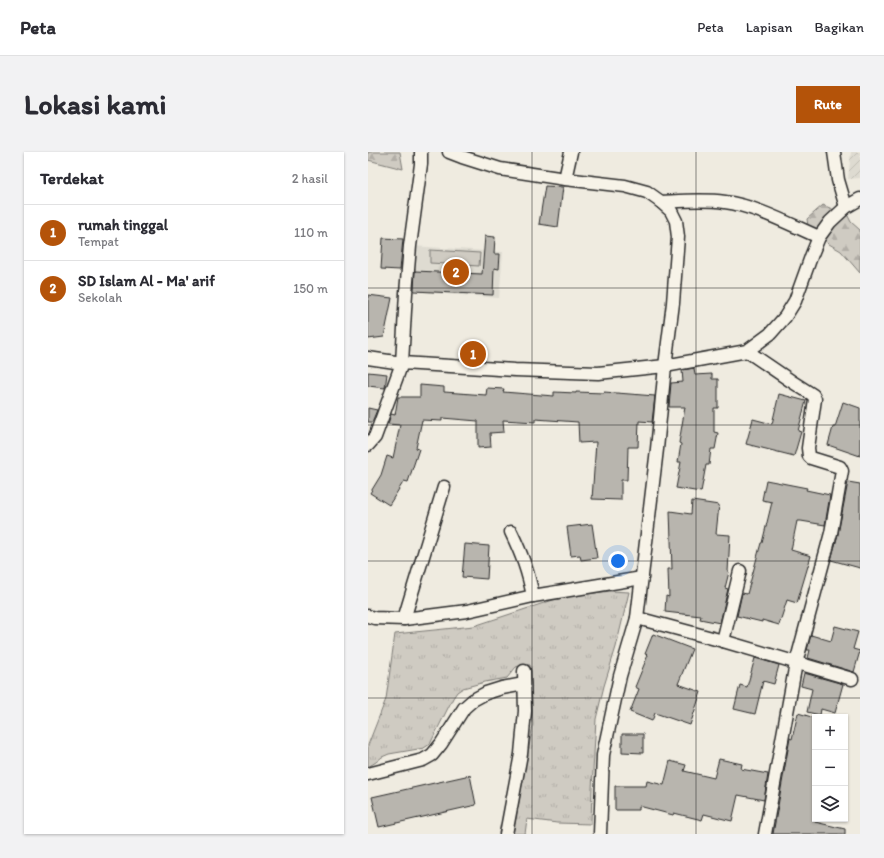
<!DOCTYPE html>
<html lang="id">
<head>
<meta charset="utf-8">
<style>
	body { margin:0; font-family:Itim,sans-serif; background:#f2f2f3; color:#2b2b33 }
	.controls { position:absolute; right:12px; bottom:12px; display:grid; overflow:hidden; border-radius:0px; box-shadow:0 1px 3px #0004 }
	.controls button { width:36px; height:36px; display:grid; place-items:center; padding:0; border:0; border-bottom:1px solid #e1e1e2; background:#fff; color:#2b2b33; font:20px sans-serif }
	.you { position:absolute; left:250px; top:409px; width:14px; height:14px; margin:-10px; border:3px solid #fff; border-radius:50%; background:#1a73e8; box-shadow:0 0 0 6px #1a73e833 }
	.badge { display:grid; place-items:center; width:26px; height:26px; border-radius:50%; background:#b45309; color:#fff; font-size:13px; font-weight:700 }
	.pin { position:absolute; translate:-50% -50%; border:2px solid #fff; box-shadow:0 1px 4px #0006 }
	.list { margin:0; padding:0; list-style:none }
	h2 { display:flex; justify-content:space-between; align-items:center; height:52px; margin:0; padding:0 16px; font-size:17px }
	h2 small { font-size:13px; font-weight:400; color:#7c7c81 }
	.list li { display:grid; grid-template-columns:26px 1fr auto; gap:12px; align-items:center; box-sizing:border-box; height:56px; padding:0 16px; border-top:1px solid #e1e1e2 }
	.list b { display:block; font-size:15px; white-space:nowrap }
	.list p { margin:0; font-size:13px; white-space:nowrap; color:#7c7c81 }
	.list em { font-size:13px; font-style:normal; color:#7c7c81 }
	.icon { flex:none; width:22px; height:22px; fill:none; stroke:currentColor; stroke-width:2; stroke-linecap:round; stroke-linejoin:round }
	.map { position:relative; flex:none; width:492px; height:682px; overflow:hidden; border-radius:0px }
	header { display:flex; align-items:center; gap:24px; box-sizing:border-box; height:56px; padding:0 20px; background:#fff; border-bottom:1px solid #e1e1e2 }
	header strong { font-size:19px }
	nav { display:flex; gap:22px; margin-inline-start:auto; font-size:14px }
	.intro { display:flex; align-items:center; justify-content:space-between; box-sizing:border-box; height:96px; padding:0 24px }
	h1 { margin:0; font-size:28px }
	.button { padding:10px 18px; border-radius:0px; background:#b45309; color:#fff; font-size:14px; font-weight:700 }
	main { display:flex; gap:24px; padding:0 24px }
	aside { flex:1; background:#fff; border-radius:0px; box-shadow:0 1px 3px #0004 }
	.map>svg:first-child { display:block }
</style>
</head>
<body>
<header>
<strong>Peta</strong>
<nav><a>Peta</a><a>Lapisan</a><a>Bagikan</a></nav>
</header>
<div class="intro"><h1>Lokasi kami</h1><a class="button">Rute</a></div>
<main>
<aside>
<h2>Terdekat<small>2 hasil</small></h2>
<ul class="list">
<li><span class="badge">1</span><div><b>rumah tinggal</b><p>Tempat</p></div><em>110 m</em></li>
<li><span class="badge">2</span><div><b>SD Islam Al - Ma' arif</b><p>Sekolah</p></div><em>150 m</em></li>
</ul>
</aside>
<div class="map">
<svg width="492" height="682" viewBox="0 0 492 682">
	<defs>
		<pattern id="industrial-furrows" width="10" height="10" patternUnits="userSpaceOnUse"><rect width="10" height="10" fill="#dedbd1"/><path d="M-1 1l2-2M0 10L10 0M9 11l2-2" fill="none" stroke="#bfbcb4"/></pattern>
		<pattern id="grass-tufts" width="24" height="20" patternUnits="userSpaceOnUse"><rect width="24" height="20" fill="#cfcbc2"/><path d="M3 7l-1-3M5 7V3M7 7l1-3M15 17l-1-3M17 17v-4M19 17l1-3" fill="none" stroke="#b2aea7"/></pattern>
		<pattern id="forest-firs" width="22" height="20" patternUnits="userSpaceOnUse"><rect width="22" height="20" fill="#cfcbc2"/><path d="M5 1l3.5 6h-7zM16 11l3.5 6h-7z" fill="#b2aea7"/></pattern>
	</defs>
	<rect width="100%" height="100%" fill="#efebe0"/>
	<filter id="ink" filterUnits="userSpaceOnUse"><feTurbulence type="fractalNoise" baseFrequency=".025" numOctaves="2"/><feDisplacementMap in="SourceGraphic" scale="8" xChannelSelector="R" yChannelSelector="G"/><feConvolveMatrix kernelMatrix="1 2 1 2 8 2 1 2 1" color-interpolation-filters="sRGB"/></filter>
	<g filter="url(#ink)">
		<!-- built -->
		<path fill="#dedbd1" d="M44,94l91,6 -4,46 -90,-7z"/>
		<!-- industrial -->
		<path fill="url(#industrial-furrows)" d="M483,0h9v26l-12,1z"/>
		<!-- grass -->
		<path fill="url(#grass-tufts)" stroke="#7d7b76" d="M242,439l19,1 -13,55 -12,39 -8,33 -4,70 -1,35 -34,-1 -30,-4 -2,15h-12l20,-109 -3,-60h-7l-7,2 -9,11 -22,4 -22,6 -6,4 -4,6 -23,46 -6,4 -35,6 -7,3 -6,5 -8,5v-22l18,-46 9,-65 79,-8 79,-26 19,-4z"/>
		<!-- forest -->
		<g fill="url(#forest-firs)" stroke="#7d7b76">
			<path d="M0,0h32l3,17 -35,-9z"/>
			<path d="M455,53l25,11 3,6 9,8v43l-19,-22 -12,-7 -21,-18 -1,-7z"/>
		</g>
		<!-- garden -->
		<path fill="#cfcbc2" stroke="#7d7b76" d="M62,98l50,3 -1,13 -49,-3z"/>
		<!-- building -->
		<g fill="#b8b5ae" stroke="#2b2b2b">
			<path d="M177,34l18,1 -5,40 -19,-3z"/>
			<path d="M117,84l10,1 -1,17h6l-1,15 -5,-1 -1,27 -79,-4 1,-20 67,3z"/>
			<path d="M15,86l20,1 -3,31 -19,-1z"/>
			<path d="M0,143l24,3 -8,39 -16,2z"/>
			<path d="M98,192l16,2 -2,14 -16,-1z"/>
			<path d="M326,216l1,7 17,-1v5h6v29h-4v24l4,1 -3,16h-4l-2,16h-3l-5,27 -25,-4 5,-26h-3l3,-18 -2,-1 6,-36h-16l2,-24 12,-1 -1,-12z"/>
			<path d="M0,220l19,2 -2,14 -17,-2z"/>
			<path d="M52,233l24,2v5l42,3 1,-7 17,1 -1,3 51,4v-4l22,1v-1l28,1v-1l51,4 -3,26 -13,-1 -1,26h-10l-1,33h-6v20l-29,-1 4,-57 -17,1 -1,-21 -43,-3v3l-32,-2 1,12 -14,1 1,14 -13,1v-27l-36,-3v3l-20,-1 -6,28 3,1 -11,33 -4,-1 -15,24 -19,-12 11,-18 6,-19 6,2 7,-33 -12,-1 3,-10 4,1 3,-18h22z"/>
			<path d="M411,242l27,7 -8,30 3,1 -7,24 -48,-12 7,-25 19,5z"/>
			<path d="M475,250l17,6v48l-32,-11 5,-18h2z"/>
			<path d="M0,256l9,2 -5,12h-4z"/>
			<path d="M398,328l41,8 -1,2 24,5 -5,30 -24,-4h-4l-6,29 20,6 -14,47 -10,-3 -8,25 -17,-5v2l-25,-6 5,-23 5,1 14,-51h1l10,-41 -10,-2z"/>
			<path d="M480,330l12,2v84l-29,-8 7,-26z"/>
			<path d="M324,349l27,4 -3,29 14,1 -2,37h1l-4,16 3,1 -8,34 -20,-4 1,-3 -36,-4 1,-16 3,1 -1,-28h4l-2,-58 21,3z"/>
			<path d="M224,372l5,34 -16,2 -1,-5 -9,1 -4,-29z"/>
			<path d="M97,392l24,2 -2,33 -25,-2z"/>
			<path d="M467,474l23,6 -5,17 7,2 -6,21 -46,-14 2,-8h-3l4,-15 20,6z"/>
			<path d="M285,482l39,15 -14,35 23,8 -11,33 -35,-12 -3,8 -22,-9 9,-23 -4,-2 13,-32 -3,-1z"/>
			<path d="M387,506l24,7 -5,19 -11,-3 -8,33 -21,-5 6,-24 7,2z"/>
			<path d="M436,521l39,11 -8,29 -14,-4 -1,6 -13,-3 5,-23 -11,-3z"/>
			<path d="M430,561l17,5v104l30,7v5h-72l17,-96 2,1z"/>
			<path d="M254,582h21v19l-21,-1z"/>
			<path d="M351,607l23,5 -1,5 27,5 -4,26 -26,-5 -6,26 -28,-7 -2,6 -28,-7 -1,2 -34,-9v4h-24v-24h31l1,-5 17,4 6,-24 16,4 -2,6 30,7z"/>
			<path d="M102,623l6,30 -97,22 -7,-30z"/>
		</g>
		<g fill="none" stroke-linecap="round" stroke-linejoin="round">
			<!-- minor casing -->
			<g stroke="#2b2b2b" stroke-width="15">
				<g id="minor">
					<path d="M81,0l13,5 38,12 65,10 60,7 22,6 14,10 10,9 5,10 2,16 -5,66 -8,63 -8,83 -20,169 -17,58 -17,79 -3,79"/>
					<path d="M466,0l4,28 8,27"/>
					<path d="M197,27l6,-27"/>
					<path d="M293,50c21,-1 43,-3 64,0 31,4 66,23 94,35"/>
					<path d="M379,199l44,30 22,14 2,4 -7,49 1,8 2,2 29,9 2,4 -11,62 -35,130 -31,171"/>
					<path d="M0,206l34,5 4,-70 4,-47 11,-82v-12"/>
					<path d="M0,293l7,-8 27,-74 113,7 83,3 67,-7 82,-15 23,-17 15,-17 10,-16 17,-47 7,-17 11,-15 16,-15 14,-8"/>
					<path d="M143,380c11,23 17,39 22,64"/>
					<path d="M0,464l6,2 30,1 63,-8 66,-15 109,-18"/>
					<path d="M269,466l86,23 129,38"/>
					<path d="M36,467l40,-132"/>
					<path d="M355,489l17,-70"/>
					<path d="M0,622l55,-14 9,-5 9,-11 23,-36 9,-8 13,-7 16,-5 22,-4"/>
					<path d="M138,682l15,-80 4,-43 -1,-40"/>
				</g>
			</g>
			<!-- minor -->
			<use href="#minor" stroke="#f7f3e8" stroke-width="12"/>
		</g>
	</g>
	<!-- grid -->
	<path fill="none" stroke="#2b2b2b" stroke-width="1" stroke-opacity="0.55" d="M164,0v682M328,0v682M0,136h492M0,273h492M0,409h492M0,546h492"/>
</svg>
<div class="controls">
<button>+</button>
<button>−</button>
<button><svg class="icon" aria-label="layers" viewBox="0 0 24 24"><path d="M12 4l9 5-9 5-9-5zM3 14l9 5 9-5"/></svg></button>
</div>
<div class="you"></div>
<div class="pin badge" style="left:105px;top:202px">1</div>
<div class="pin badge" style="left:88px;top:120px">2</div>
</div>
</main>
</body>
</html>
